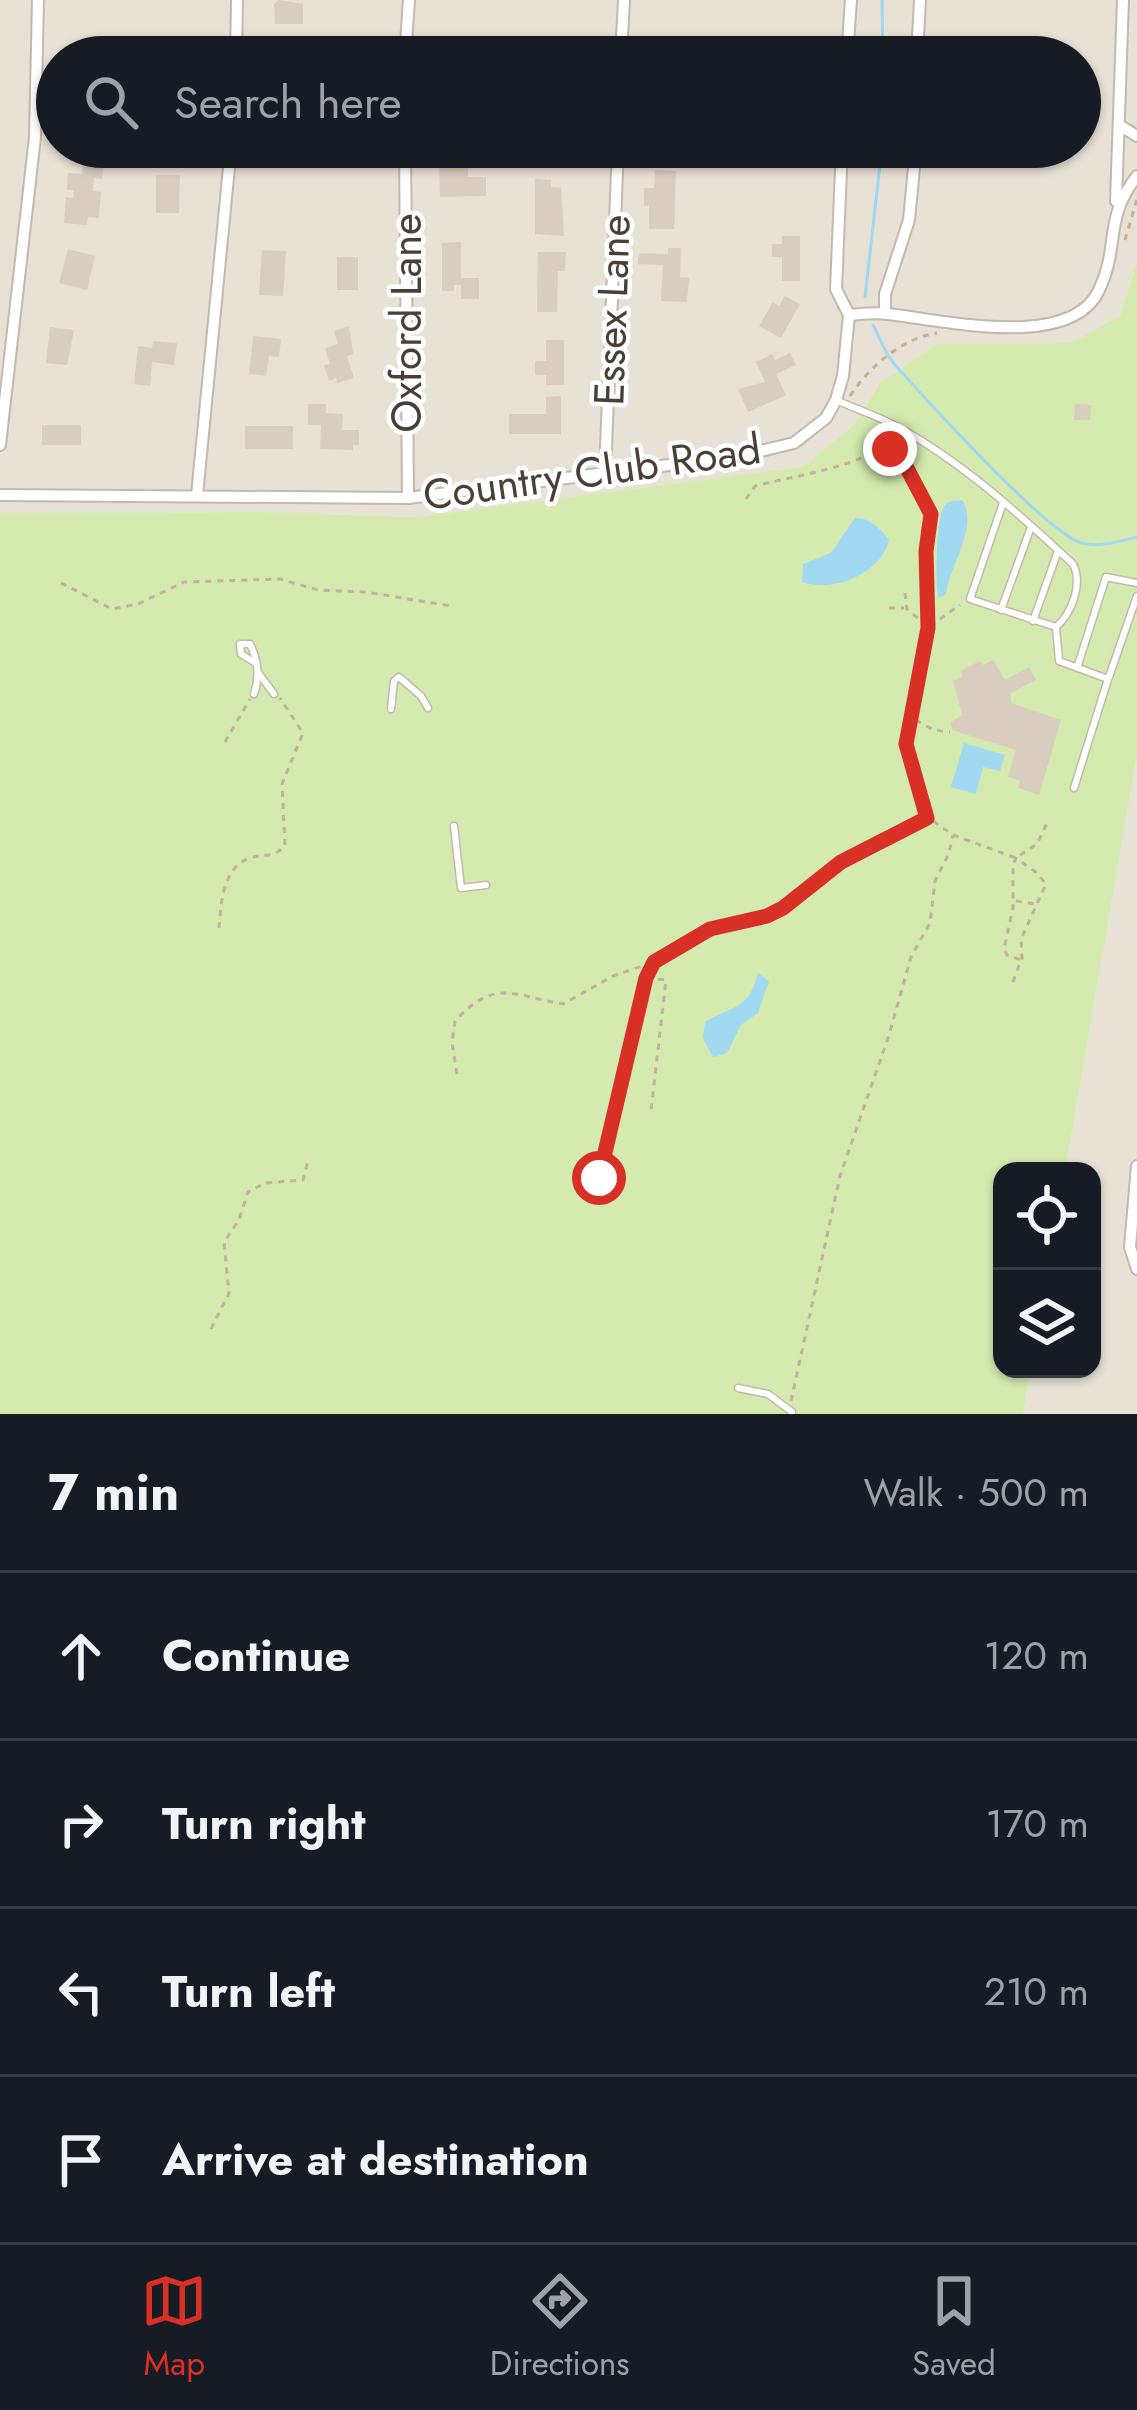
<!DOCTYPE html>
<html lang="en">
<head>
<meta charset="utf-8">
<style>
	body { margin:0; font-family:Jost,sans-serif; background:#242831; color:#f1f3f6 }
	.controls { position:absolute; right:36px; bottom:36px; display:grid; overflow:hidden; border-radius:24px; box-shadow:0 3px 9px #0004 }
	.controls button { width:108px; height:108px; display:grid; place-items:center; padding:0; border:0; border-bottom:3px solid #363941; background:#171b24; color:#f1f3f6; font:60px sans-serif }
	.stop { position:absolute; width:36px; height:36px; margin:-27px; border:9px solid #d93025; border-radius:50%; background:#fff }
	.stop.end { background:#d93025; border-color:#fff; box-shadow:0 3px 12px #0008 }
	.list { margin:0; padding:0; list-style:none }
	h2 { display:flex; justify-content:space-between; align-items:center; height:156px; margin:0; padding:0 48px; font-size:51px }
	h2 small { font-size:39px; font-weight:400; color:#9ea1a6 }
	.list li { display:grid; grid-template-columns:78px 1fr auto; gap:36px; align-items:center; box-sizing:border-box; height:168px; padding:0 48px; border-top:3px solid #363941 }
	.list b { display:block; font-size:45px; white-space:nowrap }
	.list em { font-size:39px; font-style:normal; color:#9ea1a6 }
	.icon { flex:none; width:66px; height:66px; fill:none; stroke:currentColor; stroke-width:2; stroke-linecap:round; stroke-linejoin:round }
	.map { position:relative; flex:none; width:1137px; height:1414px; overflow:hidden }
	.search { position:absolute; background:#171b24; box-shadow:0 3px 9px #0004; left:36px; right:36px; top:36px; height:132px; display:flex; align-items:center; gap:30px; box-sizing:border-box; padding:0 42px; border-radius:66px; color:#9ea1a6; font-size:45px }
	.sheet { height:828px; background:#171b24 }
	nav { display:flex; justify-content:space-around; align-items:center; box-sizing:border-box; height:168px; border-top:3px solid #363941; background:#171b24; font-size:33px; color:#9ea1a6 }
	nav a { display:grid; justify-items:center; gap:6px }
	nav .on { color:#d93025 }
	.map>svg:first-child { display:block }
</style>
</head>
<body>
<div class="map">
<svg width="1137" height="1414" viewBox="0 0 1137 1414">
	<rect width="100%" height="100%" fill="#f4efe7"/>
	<!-- residential -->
	<g fill="#e8e1d5" fill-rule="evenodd">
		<path d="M0,0h1137v262l-17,54 -49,27 -135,1 -56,39 -26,42 -50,42 -389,50 -159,-5 -256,1zM57,57h1023v90h-1023z"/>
		<path d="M1137,756v658h-114l8,-45h61v-198h-27z"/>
	</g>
	<!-- green -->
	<path fill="#d4eaaf" d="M1137,262v494l-72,415h-63v198h29l-8,45h-1023v-901l256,-1 159,5 388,-50 51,-42 26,-42 56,-39 135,-1 49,-27z"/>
	<!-- water -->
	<g fill="#a1d9f3">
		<path d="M962,500c17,26 -12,65 -16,94l-7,4c-5,-9 -2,-79 4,-90 5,-8 11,-7 19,-8z"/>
		<path d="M855,518c14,-1 26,11 34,22 -8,34 -56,53 -87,42l1,-18 28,-11z"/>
		<path d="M964,743l41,12 -5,16 -17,-4 -7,27 -25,-7z"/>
		<path d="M758,973l11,8 -11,32 -17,12 -14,28 -14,4 -10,-19 2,-16c30,-18 43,-11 53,-49z"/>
	</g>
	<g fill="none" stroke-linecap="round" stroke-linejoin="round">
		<!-- stream -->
		<g stroke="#a1d9f3" stroke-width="3">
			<path d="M882,0l1,57"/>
			<path d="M865,297l17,-150"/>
			<path d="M873,325c7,13 12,29 22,40 30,33 152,169 187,178 18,5 38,-2 55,-6"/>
		</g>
	</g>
	<!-- building -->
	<g fill="#d9cdbf">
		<path d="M279,0l24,4v20h-28l-1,-20z"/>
		<rect x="335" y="49" width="33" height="8"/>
		<path d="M468,158v19h18v19l-46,1 -1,-38z"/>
		<path d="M83,164l20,2 -1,13 -8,-1 -1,13 8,1 -2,26 -11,-1 -1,8 -23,-2 2,-26 7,1 1,-8h-7l1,-17 14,1z"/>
		<path d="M655,170l21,1 -2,58h-25v-23h-5v-18h10z"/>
		<path d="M156,175h24l-1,38h-23z"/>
		<path d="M535,179l16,1v7l10,1 3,48 -29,-2z"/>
		<path d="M782,236h18v45h-18v-24h-10v-13h10z"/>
		<path d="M461,242v36h18v21h-18v-14h-7v6h-12v-48z"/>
		<path d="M668,248h13l-1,29 9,1 -2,24 -26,-1 2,-36 -25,-1 1,-11 29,1z"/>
		<path d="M68,249l27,7 -8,34 -28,-7z"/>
		<path d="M262,250l24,1 -3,45 -24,-1z"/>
		<path d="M538,252h28l-1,19h-7l-1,41h-20z"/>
		<rect x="337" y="257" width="21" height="33"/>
		<path d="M785,296l15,8 -19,34 -22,-12 14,-24 6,4z"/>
		<path d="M349,326l4,28 -6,2 7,22 -17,5 -1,-5 -7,3 -5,-16 6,-1 -5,-16 13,-4 -4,-13z"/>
		<path d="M50,327l24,3 -7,35 -21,-2z"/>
		<path d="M253,336l28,3 -2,18 -10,-1 -3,20 -17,-2z"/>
		<path d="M546,340h18v45h-18v-10h-11v-14h11z"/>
		<path d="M153,341l24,2 -3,22 -22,-3 -2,24 -16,-2 4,-38 14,2z"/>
		<path d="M790,353l6,12 -20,9 10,21 -38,17 -10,-23 27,-7 -9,-20 16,-8 3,6z"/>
		<path d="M561,396v38h-52v-20h37v-17z"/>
		<path d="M308,404h18v9l17,1 -1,16h17v15h-6v5l-33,-1 1,-24h-13z"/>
		<path d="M1075,404l16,1 -1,15h-16z"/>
		<rect x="42" y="425" width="39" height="20"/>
		<rect x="245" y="426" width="48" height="23"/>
		<path d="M993,660l12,20 24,-13 7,13 -25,13v10l50,17 -22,75 -21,-7 2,-7 -12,-4 8,-27 -64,-20 -1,-8 11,-7 -9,-34 9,-4 -2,-6 20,-10 3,4z"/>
	</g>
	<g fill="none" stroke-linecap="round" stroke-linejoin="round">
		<!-- lane casing -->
		<g stroke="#c3b9ac" stroke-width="9">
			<g id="lane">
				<path d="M836,400c20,9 41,16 60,26 65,35 123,88 177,138 10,20 -1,49 -17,63l-86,-28 33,-96"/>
				<path d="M1001,610l30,-83"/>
				<path d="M1033,621l25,-70"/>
				<path d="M1056,627l3,34 49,18 -34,109"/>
				<path d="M1077,668l29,-91 31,6"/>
				<path d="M259,674l15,20"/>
				<path d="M1109,677l28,-81"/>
				<path d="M254,694c6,-17 4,-34 -4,-50h-10l1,10 13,8"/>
				<path d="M391,709l3,-28 5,-4 22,19 7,12"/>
				<path d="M454,826l7,62 25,-3"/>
				<path d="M599,1178l20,-75"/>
				<path d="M738,1388l30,6 24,18"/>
			</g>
		</g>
		<!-- street casing -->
		<g stroke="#c3b9ac" stroke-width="14">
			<g id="street">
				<path d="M236,57l1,-57"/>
				<path d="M405,57l4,-57"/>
				<path d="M621,57l3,-57"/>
				<path d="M847,57l4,-57"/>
				<path d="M917,57l3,-57"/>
				<path d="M1119,125l18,11"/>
				<path d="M405,147l3,351"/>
				<path d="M842,147l-6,142 13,26"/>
				<path d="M1116,201l7,-201"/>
				<path d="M885,313v-19l24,-74 7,-73"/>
				<path d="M849,315c12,-1 26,-3 38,-1 52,5 184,38 212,-24 21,-43 4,-71 38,-114"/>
				<path d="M0,445l35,-308 3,-137"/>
				<path d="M605,473l13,-326"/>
				<path d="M0,495l408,3 332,-42 54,-13 32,-25 10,-18 7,-24 6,-61"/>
				<path d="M197,495l34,-348"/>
				<path d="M1137,1166l-7,81 7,22"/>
			</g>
		</g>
		<!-- path -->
		<g stroke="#c3b19a" stroke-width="3" stroke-dasharray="6 6" stroke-linecap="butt">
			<path d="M1125,240l12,-41"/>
			<path d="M850,396c20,-30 51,-57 87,-63"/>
			<path d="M746,499l9,-13c44,-11 86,-16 126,-37l19,6 31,59 -5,37 2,77 -16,90 22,12 16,2"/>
			<path d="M61,583l51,26 26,-5 46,-22 96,-3 38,11 48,2 85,14"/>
			<path d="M905,593l2,16 20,17"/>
			<path d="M889,608h15"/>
			<path d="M930,626l30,-21"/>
			<path d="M911,720l-5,24 21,73 26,18 63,23 21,-14 10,-21"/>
			<path d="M225,742l25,-43"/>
			<path d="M1016,901l20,3"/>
			<path d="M219,928c2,-23 3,-61 31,-70 15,-5 24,1 35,-13l-3,-61 21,-51 -23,-35"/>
			<path d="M1013,982l8,-22 1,-2 -1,-19 25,-55 -9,-11 -21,-15 -3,7v43l-9,41 3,6 14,5"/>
			<path d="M457,1074l-5,-31 3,-22c41,-44 58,-25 108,-17l50,-28 41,-14 55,-33 58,-13 16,-8 58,-46 86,-45"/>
			<path d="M620,1095l26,-117 20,2 -15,131"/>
			<path d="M211,1329l18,-36 -5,-51 15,-22 9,-28 17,-9 38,-3 5,-19"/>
			<path d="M791,1401l49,-225 49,-141 22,-78 19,-34 5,-42 14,-28 4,-18"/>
		</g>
		<!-- lane -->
		<use href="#lane" stroke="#fff" stroke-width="6"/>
		<!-- street -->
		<use href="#street" stroke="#fff" stroke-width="10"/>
	</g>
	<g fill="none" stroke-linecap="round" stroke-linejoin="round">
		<!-- route -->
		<path stroke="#d93025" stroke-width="15" d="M599,1178l47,-200 8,-16 56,-33 57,-13 16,-8 58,-46 86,-44 -21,-74 22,-116 -2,-77 5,-37 -31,-59 -10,-6"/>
	</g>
	<g text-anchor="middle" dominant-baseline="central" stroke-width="9" stroke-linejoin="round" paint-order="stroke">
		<!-- street labels -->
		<g font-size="42" fill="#483f36" stroke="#fff">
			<text transform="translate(612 310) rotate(-88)">Essex Lane</text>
			<text transform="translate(406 323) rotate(-90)">Oxford Lane</text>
			<text transform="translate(592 472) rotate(-8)">Country Club Road</text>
		</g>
	</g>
</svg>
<div class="controls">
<button><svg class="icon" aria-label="locate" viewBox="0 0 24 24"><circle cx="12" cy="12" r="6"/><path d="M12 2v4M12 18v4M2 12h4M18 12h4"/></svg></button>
<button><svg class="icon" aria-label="layers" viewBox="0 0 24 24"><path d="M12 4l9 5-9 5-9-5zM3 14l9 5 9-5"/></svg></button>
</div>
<div class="stop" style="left:599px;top:1178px"></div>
<div class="stop end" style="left:890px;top:449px"></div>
<div class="search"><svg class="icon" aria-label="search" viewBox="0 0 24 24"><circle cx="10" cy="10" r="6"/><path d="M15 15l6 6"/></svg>Search here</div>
</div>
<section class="sheet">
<h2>7 min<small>Walk · 500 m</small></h2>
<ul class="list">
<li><svg class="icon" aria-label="ahead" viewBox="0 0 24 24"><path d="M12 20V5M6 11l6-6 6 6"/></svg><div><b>Continue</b></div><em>120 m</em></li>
<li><svg class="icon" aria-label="right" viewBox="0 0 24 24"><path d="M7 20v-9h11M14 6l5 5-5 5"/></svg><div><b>Turn right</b></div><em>170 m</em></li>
<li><svg class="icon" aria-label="left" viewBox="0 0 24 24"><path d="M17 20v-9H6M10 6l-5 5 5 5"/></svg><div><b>Turn left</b></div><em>210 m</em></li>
<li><svg class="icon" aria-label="arrive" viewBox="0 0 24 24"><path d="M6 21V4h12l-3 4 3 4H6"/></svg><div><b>Arrive at destination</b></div></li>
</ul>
</section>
<nav>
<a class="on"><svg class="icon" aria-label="map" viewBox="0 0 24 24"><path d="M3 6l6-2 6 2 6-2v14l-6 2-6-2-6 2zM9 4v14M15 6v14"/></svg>Map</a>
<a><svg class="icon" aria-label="directions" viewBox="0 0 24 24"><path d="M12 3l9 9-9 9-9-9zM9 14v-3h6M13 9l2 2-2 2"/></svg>Directions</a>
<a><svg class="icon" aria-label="saved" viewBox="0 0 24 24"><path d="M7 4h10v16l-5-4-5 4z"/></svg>Saved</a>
</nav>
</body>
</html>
